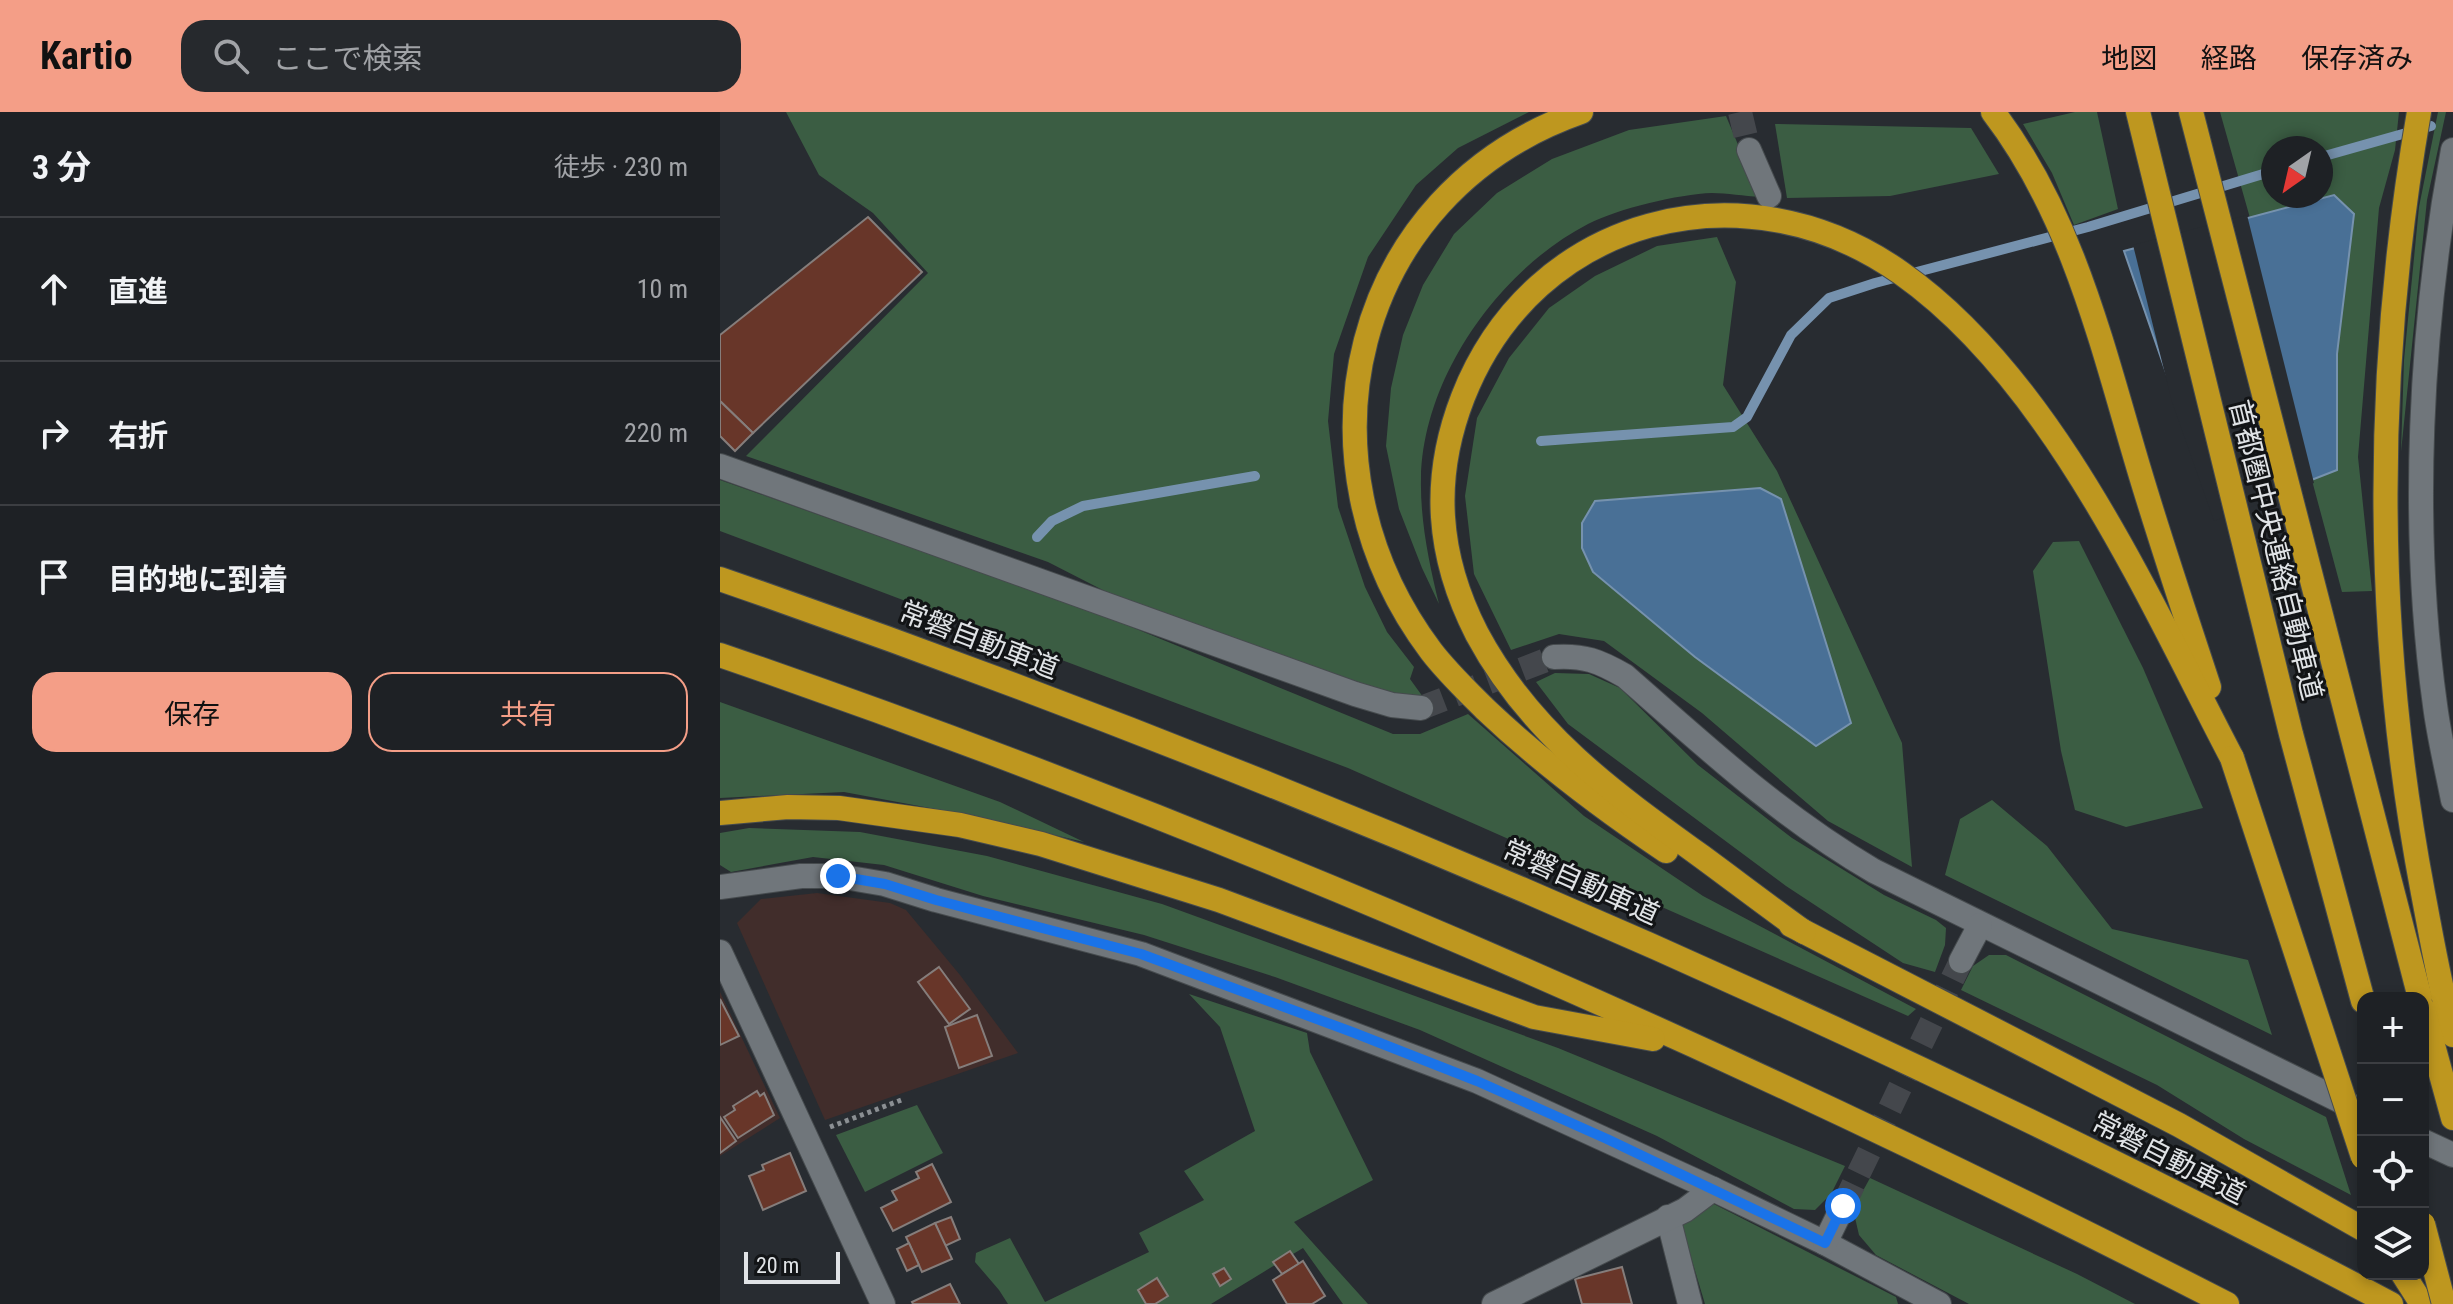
<!DOCTYPE html>
<html lang="ja">
<head>
<meta charset="utf-8">
<style>
	body { margin:0; font-family:"Roboto Condensed","Noto Sans JP",sans-serif; background:#26292d; color:#f1f3f6 }
	.controls { position:absolute; right:24px; bottom:24px; display:grid; overflow:hidden; border-radius:16px; box-shadow:0 4px 12px #0003 }
	.controls button { width:72px; height:72px; display:grid; place-items:center; padding:0; border:0; border-bottom:2px solid #3c3e42; background:#1e2125; color:#f1f3f6; font:40px sans-serif }
	.compass { position:absolute; left:1541px; top:24px; width:72px; height:72px; border-radius:50%; background:#1e2125; box-shadow:0 4px 12px #0003; rotate:214deg }
	.scale { position:absolute; left:24px; bottom:20px; width:96px; box-sizing:border-box; padding-left:8px; border:4px solid #e0e3e6; border-top:0; font-size:22px; line-height:28px; white-space:nowrap; color:#e0e3e6; -webkit-text-stroke:6px #121416; paint-order:stroke }
	.stop { position:absolute; width:24px; height:24px; margin:-18px; border:6px solid #1a73e8; border-radius:50%; background:#fff }
	.stop.end { background:#1a73e8; border-color:#fff; box-shadow:0 2px 8px #0008 }
	.list { margin:0; padding:0; list-style:none }
	h2 { display:flex; justify-content:space-between; align-items:center; height:104px; margin:0; padding:0 32px; font-size:34px }
	h2 small { font-size:26px; font-weight:400; color:#a1a3a7 }
	.list li { display:grid; grid-template-columns:52px 1fr auto; gap:24px; align-items:center; box-sizing:border-box; height:144px; padding:0 32px; border-top:2px solid #3c3e42 }
	.list b { display:block; font-size:30px; white-space:nowrap }
	.list em { font-size:26px; font-style:normal; color:#a1a3a7 }
	.actions { display:flex; gap:16px; padding:24px 32px }
	.actions a { flex:1; padding:18px 0; border:2px solid #f49e87; border-radius:24px; text-align:center; font-size:28px; color:#f49e87 }
	.actions .main { background:#f49e87; color:#111 }
	.icon { flex:none; width:44px; height:44px; fill:none; stroke:currentColor; stroke-width:2; stroke-linecap:round; stroke-linejoin:round }
	.map { position:relative; flex:none; width:1733px; height:1192px; overflow:hidden }
	header { display:flex; align-items:center; gap:48px; box-sizing:border-box; height:112px; padding:0 40px; background:#f49e87; color:#111 }
	header strong { font-size:38px }
	nav { display:flex; gap:44px; margin-inline-start:auto; font-size:28px }
	.search { width:560px; height:72px; background:#26292d; display:flex; align-items:center; gap:20px; box-sizing:border-box; padding:0 28px; border-radius:24px; color:#a1a3a7; font-size:30px }
	main { display:flex }
	aside { flex:1; background:#1e2125 }
	.map>svg:first-child { display:block }
</style>
</head>
<body>
<header>
<strong>Kartio</strong>
<div class="search"><svg class="icon" aria-label="search" viewBox="0 0 24 24"><circle cx="10" cy="10" r="6"/><path d="M15 15l6 6"/></svg>ここで検索</div>
<nav><a>地図</a><a>経路</a><a>保存済み</a></nav>
</header>
<main>
<aside>
<h2>3 分<small>徒歩 · 230 m</small></h2>
<ul class="list">
<li><svg class="icon" aria-label="ahead" viewBox="0 0 24 24"><path d="M12 20V5M6 11l6-6 6 6"/></svg><div><b>直進</b></div><em>10 m</em></li>
<li><svg class="icon" aria-label="right" viewBox="0 0 24 24"><path d="M7 20v-9h11M14 6l5 5-5 5"/></svg><div><b>右折</b></div><em>220 m</em></li>
<li><svg class="icon" aria-label="arrive" viewBox="0 0 24 24"><path d="M6 21V4h12l-3 4 3 4H6"/></svg><div><b>目的地に到着</b></div></li>
</ul>
<div class="actions"><a class="main">保存</a><a>共有</a></div>
</aside>
<div class="map">
<svg width="1733" height="1192" viewBox="0 0 1733 1192">
	<rect width="100%" height="100%" fill="#282c31"/>
	<!-- industrial -->
	<g fill="#412d2b">
		<path d="M97,781l73,10 16,7 54,65 58,78 -193,67 -88,-197 24,-24z"/>
		<path d="M0,880l60,126 -60,38z"/>
	</g>
	<!-- green -->
	<g fill="#3b5d43" fill-rule="evenodd">
		<path d="M66,0h743l-71,36 -42,37 -48,72 -34,97 -6,67 10,86 27,80 22,45 27,35 -4,12 13,18 -30,11 -261,-103 -84,-43 -302,-106 182,-183 -55,-60 -54,-38z"/>
		<path d="M1355,0h22l21,97 -44,16 -22,-52 -29,-49z"/>
		<path d="M1500,0h179l-4,38 -16,58 -21,249 14,134 -30,1 -32,-119 27,-4 -3,-273 -84,22zM1553,36h48v48h-48z"/>
		<path d="M1718,0h8l-19,88 -26,252 3,-92 15,-153z"/>
		<path d="M1006,4l34,81c-16,-1 -33,-4 -48,-4 -33,1 -95,16 -124,31 -89,46 -165,153 -167,254 -1,42 8,85 18,126l-17,-36 -23,-59 -13,-63 5,-58 12,-53 20,-50 31,-51 43,-41 55,-34 77,-29z"/>
		<path d="M1055,12l196,4 28,46 -109,22 -103,2z"/>
		<path d="M997,125l19,45 -13,103 54,86 125,272 10,124 -84,-46 -126,-108 -98,-72 -45,-7 -48,16 -37,-76 -9,-78 12,-78 32,-60 40,-50 46,-32 62,-30zM875,389l221,245 -121,-89 -102,-85 -11,-24v-25z"/>
		<path d="M0,368l195,69 104,32 374,153h27l48,-20 116,102 119,80 213,113 -8,7 -560,-248 -628,-237z"/>
		<path d="M1359,429l64,127 60,140 -77,19 -51,-17 -14,-59 -28,-180 20,-29z"/>
		<path d="M835,561l34,1 31,14 78,77 94,73 92,57 52,25 10,8 -1,17 -10,27 -32,-9 -117,-77 -218,-162 -32,-42z"/>
		<path d="M0,590l280,100 84,40 -106,-25 -134,-25 -124,6z"/>
		<path d="M1272,688l55,46 65,83 136,31 24,75 -327,-160 15,-56z"/>
		<path d="M29,716l111,4 127,24 175,48 396,144 287,118 -14,28 -16,16 -21,-1 -137,-73 -237,-106 -145,-53 -131,-42 -161,-39 -99,-31 -71,-8 -82,15 -11,-7v-32z"/>
		<path d="M1269,843h17l320,162 25,78 -107,-56 -87,-54 -196,-95 12,-24z"/>
		<path d="M469,882l118,39 3,19 63,128 -79,42 74,82h-25l-40,-56 -92,56h-203l-9,-14 -24,-28 1,-9 34,-15 35,64 104,-50 -10,-19 65,-33 -20,-29 71,-40 -35,-104z"/>
		<path d="M197,993l26,48 -78,39 -29,-57z"/>
		<path d="M1150,1066l207,96 58,30h-166l-93,-49 -17,-20 -6,-26z"/>
		<path d="M988,1089l188,96 2,7h-193l-24,-80z"/>
	</g>
	<!-- water -->
	<g fill="#497096" stroke="#7692ae" stroke-width="2">
		<path d="M1614,83l20,19 -17,140v116l-121,47 -92,-266z"/>
		<path d="M1040,376l21,11 70,224 -35,23 -121,-89 -102,-85 -11,-24v-25l13,-22z"/>
	</g>
	<!-- pier -->
	<path fill="#282c31" d="M1527,103l67,268 -100,38 -42,-119 -39,-157z"/>
	<g fill="none" stroke-linecap="round" stroke-linejoin="round">
		<!-- stream -->
		<g stroke="#7692ae" stroke-width="10">
			<path d="M1601,45l110,-31"/>
			<path d="M821,329l192,-14 14,-10 44,-82 38,-37 46,-15 213,-56 185,-56"/>
			<path d="M317,425l15,-16 31,-15 172,-30"/>
		</g>
	</g>
	<!-- building -->
	<g fill="#683629" stroke="#857d7b" stroke-width="2">
		<path d="M148,105l54,55 -169,161 -33,-32v-66z"/>
		<path d="M0,289l33,32 -18,18 -15,-15z"/>
		<path d="M219,855l31,42 -21,15 -31,-42z"/>
		<path d="M0,887l19,37 -19,9z"/>
		<path d="M257,903l15,41 -33,12 -14,-41z"/>
		<path d="M37,979l3,5 4,-3 10,22 -36,23 -14,-21 11,-7 -2,-4z"/>
		<path d="M0,1005l16,24 -16,12z"/>
		<path d="M70,1041l16,38 -43,19 -14,-34 15,-6 -2,-5z"/>
		<path d="M212,1052l19,38 -58,29 -12,-23 16,-8 -5,-9 27,-13 -3,-6z"/>
		<path d="M231,1105l9,22 -15,7 -10,-23z"/>
		<path d="M215,1111l17,36 -30,13 -16,-35z"/>
		<path d="M189,1131l10,22 -12,6 -10,-22z"/>
		<path d="M570,1139l9,13 -17,10 -9,-12z"/>
		<path d="M583,1149l22,35 -13,8h-25l-14,-24z"/>
		<path d="M902,1155l10,37h-50l-7,-25z"/>
		<path d="M504,1156l7,11 -11,7 -7,-12z"/>
		<path d="M437,1166l11,18 -13,8h-9l-8,-14z"/>
		<path d="M230,1172l10,20h-47l-1,-2z"/>
	</g>
	<g fill="none" stroke-linecap="round" stroke-linejoin="round">
		<!-- minor-tunnel -->
		<g stroke="#44474c" stroke-width="24" stroke-dasharray="24 12" stroke-linecap="butt">
			<path d="M1020,0l9,38"/>
			<path d="M701,596l133,-51"/>
			<path d="M1123,1094l118,-245"/>
		</g>
		<!-- minor casing -->
		<g stroke="#464b4e" stroke-width="26">
			<g id="minor">
				<path d="M1029,38l20,46"/>
				<path d="M1733,38c-33,177 -43,376 -18,555 4,32 12,64 18,95"/>
				<path d="M0,354l635,228 37,11 29,3"/>
				<path d="M834,545c30,-2 45,4 71,19 81,71 155,140 249,195l489,241"/>
				<path d="M0,775l81,-11h37l47,8 51,16 205,54 336,127 236,108 112,54 114,61"/>
				<path d="M0,840l163,352"/>
				<path d="M1241,849l19,-36"/>
				<path d="M1703,1029l30,14"/>
				<path d="M948,1105l22,87"/>
				<path d="M1105,1131l18,-37"/>
				<path d="M774,1192l191,-94 28,-21"/>
			</g>
		</g>
		<!-- highway casing -->
		<g stroke="#464b4e" stroke-width="26">
			<g id="highway">
				<path d="M861,0c-232,81 -292,350 -150,539 16,21 36,40 54,58 56,53 117,99 181,142"/>
				<path d="M1273,0c79,103 109,233 145,354 22,74 47,148 71,221"/>
				<path d="M1418,0l153,622 72,267"/>
				<path d="M1471,0l229,886"/>
				<path d="M1699,0c-45,259 -45,523 4,781 9,47 17,95 30,142"/>
				<path d="M0,467c574,199 1133,441 1671,725"/>
				<path d="M0,543c517,178 1020,399 1507,649"/>
				<path d="M0,701l68,-6 51,1 121,17 81,19 178,56 315,117 119,22"/>
				<path d="M1071,813l388,200 184,104"/>
				<path d="M1084,820c-35,-25 -69,-51 -103,-76 -89,-64 -171,-123 -224,-222 -40,-78 -46,-155 -14,-237 71,-181 281,-235 438,-124 152,107 247,325 331,485"/>
				<path d="M1703,897l30,109"/>
				<path d="M1683,1162l19,30"/>
			</g>
		</g>
		<!-- path -->
		<path stroke="#8b8f93" stroke-width="5" stroke-dasharray="4 4" stroke-linecap="butt" d="M110,1015l74,-28"/>
		<!-- minor -->
		<use href="#minor" stroke="#70767b" stroke-width="24"/>
		<!-- highway -->
		<use href="#highway" stroke="#be971f" stroke-width="24"/>
		<!-- highway-bridge casing -->
		<g stroke="#464b4e" stroke-width="26" stroke-linecap="butt">
			<g id="highway-bridge">
				<path d="M1512,646l131,399"/>
				<path d="M1703,1112l21,80"/>
			</g>
		</g>
		<!-- highway-bridge -->
		<use href="#highway-bridge" stroke="#be971f" stroke-width="24"/>
	</g>
	<g fill="none" stroke-linecap="round" stroke-linejoin="round">
		<!-- route -->
		<path stroke="#1a73e8" stroke-width="10" d="M118,764l47,8 51,16 205,54 211,78 125,49 130,58 218,104 18,-37"/>
	</g>
	<g text-anchor="middle" dominant-baseline="central" stroke-width="6" stroke-linejoin="round" paint-order="stroke">
		<!-- street labels -->
		<g font-size="28" fill="#e0e3e6" stroke="#121416">
			<text transform="translate(1556 438) rotate(76)">首都圏中央連絡自動車道</text>
			<text transform="translate(259 528) rotate(21)">常磐自動車道</text>
			<text transform="translate(861 770) rotate(24)">常磐自動車道</text>
			<text transform="translate(1449 1046) rotate(27)">常磐自動車道</text>
		</g>
	</g>
</svg>
<div class="controls">
<button>+</button>
<button>−</button>
<button><svg class="icon" aria-label="locate" viewBox="0 0 24 24"><circle cx="12" cy="12" r="6"/><path d="M12 2v4M12 18v4M2 12h4M18 12h4"/></svg></button>
<button><svg class="icon" aria-label="layers" viewBox="0 0 24 24"><path d="M12 4l9 5-9 5-9-5zM3 14l9 5 9-5"/></svg></button>
</div>
<svg class="compass" viewBox="-18 -18 36 36"><path d="M0-13l5 13h-10z" fill="#e53935"/><path d="M0 13l5-13h-10z" fill="#a1a3a7"/></svg>
<div class="scale">20 m</div>
<div class="stop" style="left:1123px;top:1094px"></div>
<div class="stop end" style="left:118px;top:764px"></div>
</div>
</main>
</body>
</html>
